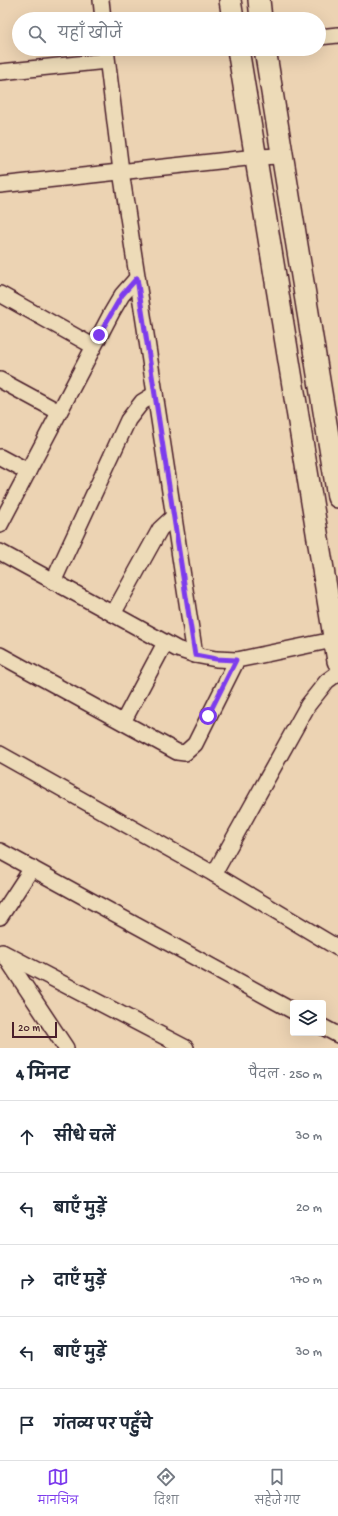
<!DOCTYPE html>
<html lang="hi">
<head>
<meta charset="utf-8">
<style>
	body { margin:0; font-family:"Gochi Hand","Playpen Sans Deva",sans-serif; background:#f2f2f3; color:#1f2937 }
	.controls { position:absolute; right:12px; bottom:12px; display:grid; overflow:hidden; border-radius:4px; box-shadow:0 4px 16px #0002 }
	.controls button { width:36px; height:36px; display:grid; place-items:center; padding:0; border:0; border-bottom:1px solid #e0e1e3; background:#fff; color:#1f2937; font:20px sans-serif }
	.scale { position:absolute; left:12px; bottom:10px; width:45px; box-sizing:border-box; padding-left:4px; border:2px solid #4a1f2b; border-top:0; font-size:11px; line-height:14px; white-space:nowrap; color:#4a1f2b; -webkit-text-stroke:3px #eddbb8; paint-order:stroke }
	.stop { position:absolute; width:12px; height:12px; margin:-9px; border:3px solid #7c3aed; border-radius:50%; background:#fff }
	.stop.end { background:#7c3aed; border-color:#fff; box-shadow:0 1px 4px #0008 }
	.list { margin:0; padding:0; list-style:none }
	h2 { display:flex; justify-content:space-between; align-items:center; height:52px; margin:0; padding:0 16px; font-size:17px }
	h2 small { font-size:13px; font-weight:400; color:#747a83 }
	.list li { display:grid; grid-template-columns:26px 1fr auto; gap:12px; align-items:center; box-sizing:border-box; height:72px; padding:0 16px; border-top:1px solid #e0e1e3 }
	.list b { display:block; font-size:15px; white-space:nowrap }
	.list em { font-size:13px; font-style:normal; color:#747a83 }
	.icon { flex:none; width:22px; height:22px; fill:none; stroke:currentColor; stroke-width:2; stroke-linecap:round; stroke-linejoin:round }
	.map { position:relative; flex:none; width:338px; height:1048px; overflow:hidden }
	.search { position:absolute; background:#fff; box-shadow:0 4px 16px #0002; left:12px; right:12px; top:12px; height:44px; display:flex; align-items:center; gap:10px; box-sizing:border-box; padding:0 14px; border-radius:22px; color:#747a83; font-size:15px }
	.sheet { height:412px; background:#fff }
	nav { display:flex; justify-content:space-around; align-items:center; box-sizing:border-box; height:56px; border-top:1px solid #e0e1e3; background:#fff; font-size:11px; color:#747a83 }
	nav a { display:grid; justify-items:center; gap:2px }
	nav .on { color:#7c3aed }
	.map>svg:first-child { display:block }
</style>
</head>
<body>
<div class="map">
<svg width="338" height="1048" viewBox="0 0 338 1048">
	<rect width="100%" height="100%" fill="#ecd3b3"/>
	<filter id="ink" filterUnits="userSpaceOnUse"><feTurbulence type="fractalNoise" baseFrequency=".025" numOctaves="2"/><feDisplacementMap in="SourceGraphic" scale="8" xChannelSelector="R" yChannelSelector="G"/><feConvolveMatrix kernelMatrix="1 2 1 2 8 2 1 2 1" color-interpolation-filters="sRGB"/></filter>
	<g filter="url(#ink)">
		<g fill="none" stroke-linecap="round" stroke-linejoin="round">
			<!-- street casing -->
			<g stroke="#4a1f2b" stroke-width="18">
				<g id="street">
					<path d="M101,0l2,19"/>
					<path d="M319,37l19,-2"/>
					<path d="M106,49l15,122 74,484"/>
					<path d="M0,72l107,-11"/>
					<path d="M0,185l256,-28 26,-1"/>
					<path d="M0,294l93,52"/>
					<path d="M0,380l59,32"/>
					<path d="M0,457l28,15"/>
					<path d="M0,525l112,-213 10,-17 15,-17"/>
					<path d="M0,552l177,97 18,6 21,4 21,1 101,-21"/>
					<path d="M53,582l75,-162 14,-18 13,-8"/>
					<path d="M113,614l47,-85 14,-13"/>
					<path d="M0,655l177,97 8,1 10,-9 42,-84"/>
					<path d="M123,722l42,-79"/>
					<path d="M0,754l214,120 124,74"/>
					<path d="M0,851l293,160"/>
					<path d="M214,874l94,-169 19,-24 11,-8"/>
					<path d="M0,917l32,-49"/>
					<path d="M2,952l184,96"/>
					<path d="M3,953l63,95"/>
					<path d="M323,1027l15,8"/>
				</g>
			</g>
			<!-- secondary casing -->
			<g stroke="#4a1f2b" stroke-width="24">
				<g id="secondary">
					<path d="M230,0l3,19"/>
					<path d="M259,0l2,19"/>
					<path d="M238,49l100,612"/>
					<path d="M265,49l73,448"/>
				</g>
			</g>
			<!-- street -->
			<use href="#street" stroke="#eddbb8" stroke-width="15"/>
			<!-- secondary -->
			<use href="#secondary" stroke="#eddbb8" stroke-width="21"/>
		</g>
	</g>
	<g fill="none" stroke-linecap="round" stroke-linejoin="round" filter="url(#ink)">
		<!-- route -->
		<path stroke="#7c3aed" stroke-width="5" d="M99,335l23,-40 15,-17 58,377 21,4 20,1 -28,56"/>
	</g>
</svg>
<div class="controls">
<button><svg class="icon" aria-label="layers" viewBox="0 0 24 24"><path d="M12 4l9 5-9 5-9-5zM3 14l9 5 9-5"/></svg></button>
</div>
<div class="scale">20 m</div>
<div class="stop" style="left:208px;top:716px"></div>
<div class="stop end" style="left:99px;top:335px"></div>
<div class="search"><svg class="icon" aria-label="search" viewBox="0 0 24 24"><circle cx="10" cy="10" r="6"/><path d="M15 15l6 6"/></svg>यहाँ खोजें</div>
</div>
<section class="sheet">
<h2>4 मिनट<small>पैदल · 250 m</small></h2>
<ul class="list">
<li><svg class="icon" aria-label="ahead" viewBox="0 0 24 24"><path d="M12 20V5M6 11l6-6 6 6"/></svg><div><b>सीधे चलें</b></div><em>30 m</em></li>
<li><svg class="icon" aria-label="left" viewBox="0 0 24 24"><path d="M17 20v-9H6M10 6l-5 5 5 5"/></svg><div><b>बाएँ मुड़ें</b></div><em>20 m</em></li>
<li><svg class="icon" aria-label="right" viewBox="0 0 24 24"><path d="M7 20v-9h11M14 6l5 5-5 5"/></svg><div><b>दाएँ मुड़ें</b></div><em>170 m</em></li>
<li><svg class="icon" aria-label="left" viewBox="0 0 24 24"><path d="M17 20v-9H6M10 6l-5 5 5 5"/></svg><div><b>बाएँ मुड़ें</b></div><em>30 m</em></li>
<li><svg class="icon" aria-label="arrive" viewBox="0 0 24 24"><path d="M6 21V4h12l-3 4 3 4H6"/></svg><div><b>गंतव्य पर पहुँचे</b></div></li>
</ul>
</section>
<nav>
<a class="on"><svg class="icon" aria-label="map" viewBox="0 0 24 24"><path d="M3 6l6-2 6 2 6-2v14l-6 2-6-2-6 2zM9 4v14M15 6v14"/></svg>मानचित्र</a>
<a><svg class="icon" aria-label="directions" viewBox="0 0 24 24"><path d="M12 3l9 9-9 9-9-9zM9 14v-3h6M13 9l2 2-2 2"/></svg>दिशा</a>
<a><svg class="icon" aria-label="saved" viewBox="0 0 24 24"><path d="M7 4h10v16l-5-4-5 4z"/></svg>सहेजे गए</a>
</nav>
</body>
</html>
